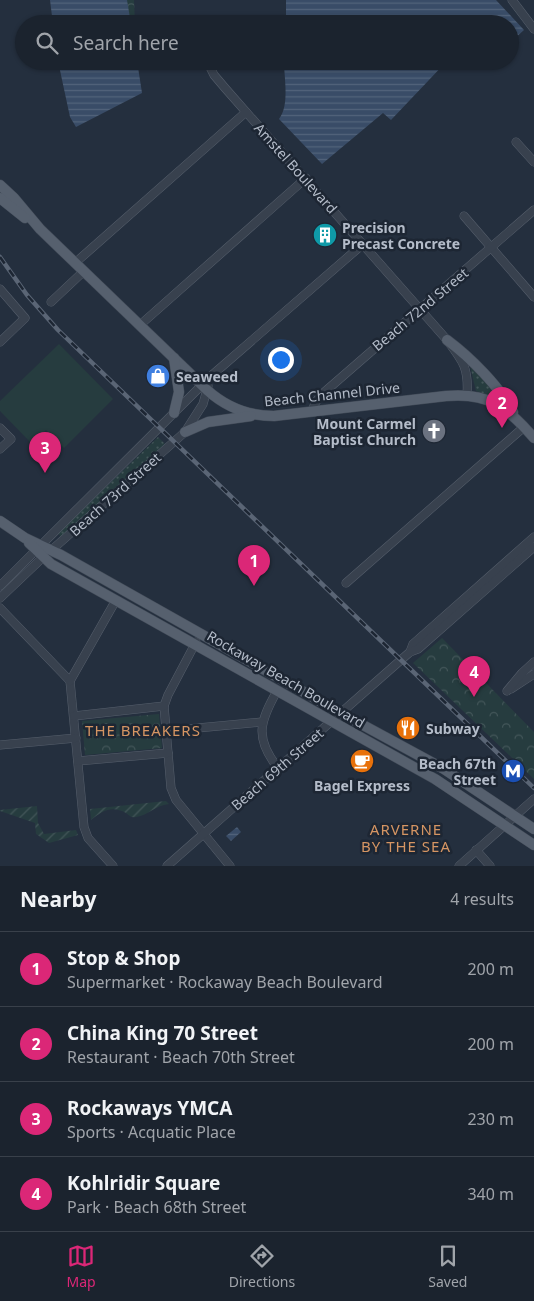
<!DOCTYPE html>
<html lang="en">
<head>
<meta charset="utf-8">
<style>
	body { margin:0; font-family:"Noto Sans",sans-serif; background:#282f3a; color:#f1f3f6 }
	.you { position:absolute; left:280px; top:359px; width:18px; height:18px; margin:-12px; border:4px solid #fff; border-radius:50%; background:#1a73e8; box-shadow:0 0 0 8px #1a73e833 }
	.badge { display:grid; place-items:center; width:32px; height:32px; border-radius:50%; background:#db2777; color:#fff; font-size:16px; font-weight:700 }
	.pin { position:absolute; translate:-50% -41px; filter:drop-shadow(0 1px 2px #0008) }
	.pin::after { content:''; position:absolute; top:26px; width:18px; height:15px; background:inherit; clip-path:polygon(0 0,100% 0,50% 100%) }
	.list { margin:0; padding:0; list-style:none }
	h2 { display:flex; justify-content:space-between; align-items:center; height:65px; margin:0; padding:0 20px; font-size:21px }
	h2 small { font-size:16px; font-weight:400; color:#a0a4aa }
	.list li { display:grid; grid-template-columns:32px 1fr auto; gap:15px; align-items:center; box-sizing:border-box; height:75px; padding:0 20px; border-top:1px solid #39404a }
	.list b { display:block; font-size:19px; white-space:nowrap }
	.list p { margin:0; font-size:16px; white-space:nowrap; color:#a0a4aa }
	.list em { font-size:16px; font-style:normal; color:#a0a4aa }
	.icon { flex:none; width:28px; height:28px; fill:none; stroke:currentColor; stroke-width:2; stroke-linecap:round; stroke-linejoin:round }
	.map { position:relative; flex:none; width:534px; height:866px; overflow:hidden }
	.search { position:absolute; background:#1b232e; box-shadow:0 1px 4px #0004; left:15px; right:15px; top:15px; height:55px; display:flex; align-items:center; gap:12px; box-sizing:border-box; padding:0 18px; border-radius:28px; color:#a0a4aa; font-size:19px }
	.sheet { height:365px; background:#1b232e }
	nav { display:flex; justify-content:space-around; align-items:center; box-sizing:border-box; height:70px; border-top:1px solid #39404a; background:#1b232e; font-size:14px; color:#a0a4aa }
	nav a { display:grid; justify-items:center; gap:2px }
	nav .on { color:#db2777 }
	.map>svg:first-child { display:block }
</style>
</head>
<body>
<div class="map">
<svg width="534" height="866" viewBox="0 0 534 866">
	<defs>
		<pattern id="grass-dots" width="8" height="8" patternUnits="userSpaceOnUse" patternTransform="scale(1.25)"><rect width="8" height="8" fill="#263c3f"/><path d="M2 2h.1M6 6h.1" fill="none" stroke="#435659" stroke-width="1.8" stroke-linecap="round"/></pattern>
		<pattern id="park-crowns" width="20" height="18" patternUnits="userSpaceOnUse" patternTransform="scale(1.25)"><rect width="20" height="18" fill="#263c3f"/><path d="M2 6a3 3 0 1 1 6 0M12 15a3 3 0 1 1 6 0" fill="none" stroke="#435659"/></pattern>
		<pattern id="garden-furrows" width="10" height="10" patternUnits="userSpaceOnUse" patternTransform="scale(1.25)"><rect width="10" height="10" fill="#263c3f"/><path d="M-1 1l2-2M0 10L10 0M9 11l2-2" fill="none" stroke="#435659"/></pattern>
		<pattern id="water-rules" width="6" height="5" patternUnits="userSpaceOnUse" patternTransform="scale(1.25)"><rect width="6" height="5" fill="#394c67"/><path d="M0 2.5h6" fill="none" stroke="#53647b"/></pattern>
	</defs>
	<rect width="100%" height="100%" fill="#242f3e"/>
	<!-- grass -->
	<g fill="url(#grass-dots)">
		<path d="M470,366l3,2 27,31 -24,-8z"/>
		<path d="M158,437l7,7 -104,93 -3,-4z"/>
	</g>
	<!-- park -->
	<g fill="url(#park-crowns)">
		<path d="M122,0h12l1,24h-9z"/>
		<path d="M442,638l92,94v47l-121,-116z"/>
		<path d="M159,714l3,34 -77,7 -3,-34z"/>
	</g>
	<!-- garden -->
	<g fill="url(#garden-furrows)">
		<path d="M166,801l3,3c-15,2 -20,11 -33,13 -5,1 -6,-1 -10,-4 -14,-8 -24,-2 -35,7l-1,-11z"/>
		<path d="M37,806l1,17 6,11 32,-4 2,5 -29,8 -13,-9 -1,-11 -35,-12v-1z"/>
	</g>
	<!-- pitch -->
	<path fill="#263c3f" d="M59,344l54,55 -49,49 -18,-18 -14,14 -32,-33v-10z"/>
	<!-- water -->
	<g fill="url(#water-rules)">
		<path d="M50,0h77l4,24h-78z"/>
		<path d="M286,0h210l28,30 -11,10 -3,-2v-14h-14l-5,-5 -5,5h-200z"/>
		<path d="M58,61h79l5,32 -66,34 -6,-10z"/>
		<path d="M284,61h163l-56,59 -8,-7 -61,51 -43,-45c11,-14 5,-41 5,-58z"/>
		<path d="M237,827l4,5 -10,9 -5,-5z"/>
	</g>
	<g fill="none" stroke-linecap="round" stroke-linejoin="round">
		<!-- minor casing -->
		<g stroke="#565f6c" stroke-width="9">
			<g id="minor">
				<path d="M512,0l22,29"/>
				<path d="M207,61l7,14 11,13 222,252c16,21 22,28 20,56"/>
				<path d="M516,142l18,20"/>
				<path d="M464,216l70,81"/>
				<path d="M75,263l171,-151"/>
				<path d="M0,289l25,29 -25,24"/>
				<path d="M51,302l33,-31"/>
				<path d="M140,325l166,-147"/>
				<path d="M312,412l3,-9 6,-8 213,-185"/>
				<path d="M0,428l11,11 -11,10"/>
				<path d="M346,583l178,-156"/>
				<path d="M0,586l211,-210 152,-132"/>
				<path d="M0,598l38,-36 147,-130 18,-28 5,-18"/>
				<path d="M0,608l70,73 14,146 4,11 25,28"/>
				<path d="M196,642l-28,53 -4,11 7,82 5,12 54,66"/>
				<path d="M410,652l3,-8 121,-107"/>
				<path d="M70,681l46,-81"/>
				<path d="M511,689l23,-15"/>
				<path d="M277,691c-17,30 -23,47 1,77"/>
				<path d="M507,691l15,-18 12,-11"/>
				<path d="M74,716l90,-10"/>
				<path d="M166,731l96,-9"/>
				<path d="M0,745l76,-7"/>
				<path d="M78,761l90,-8"/>
				<path d="M476,850l14,16"/>
				<path d="M167,866l235,-207 8,-7 8,-3 116,-102"/>
				<path d="M459,866l75,-67"/>
			</g>
		</g>
		<!-- major casing -->
		<g stroke="#414a57" stroke-width="11">
			<g id="major">
				<path d="M0,185l14,13 26,31 167,161c19,17 41,26 67,26l172,-20c43,-4 61,11 88,42"/>
				<path d="M0,198l25,20"/>
				<path d="M447,340c24,18 52,46 66,72"/>
				<path d="M174,358l5,34 -5,21"/>
				<path d="M185,432l23,-10 43,-6"/>
				<path d="M0,521l25,17 36,17 289,163 94,51 90,60"/>
				<path d="M29,543l22,21 384,215 99,66"/>
			</g>
		</g>
		<!-- minor -->
		<use href="#minor" stroke="#38414e" stroke-width="8"/>
		<!-- major -->
		<use href="#major" stroke="#56606e" stroke-width="10"/>
		<!-- rail casing -->
		<g stroke="#5a6575" stroke-width="4.5">
			<path id="rail" d="M0,257l27,38 31,35 476,458"/>
		</g>
		<!-- rail -->
		<use href="#rail" stroke="#1d2633" stroke-width="2.5" stroke-dasharray="8" stroke-linecap="butt"/>
	</g>
	<!-- icons -->
	<defs>
		<g id="building-disc" transform="scale(1.25)"><circle r="9.5" fill="#0f9aa8" stroke="#1d2633"/><path d="M-4-6H4V6H1V3H-1V6H-4ZM-2.5-4.3h1.7v1.8h-1.7ZM.8-4.3h1.7v1.8H.8ZM-2.5-1h1.7V.8h-1.7ZM.8-1h1.7V.8H.8Z" fill="#fff"/></g>
		<g id="shop-disc" transform="scale(1.25)"><circle r="9.5" fill="#3f7fe0" stroke="#1d2633"/><path d="M-5-2.5h2.3a2.7 3.5 0 0 1 5.4 0H5L5.5 6h-11ZM-1.5-2.5h3a1.5 2.3 0 0 0-3 0Z" fill="#fff"/></g>
		<g id="church-disc" transform="scale(1.25)"><circle r="9.5" fill="#6b7280" stroke="#1d2633"/><path d="M-1.2-6h2.4v3.5h3.3v2.4h-3.3V6h-2.4V-.1h-3.3v-2.4h3.3Z" fill="#fff"/></g>
		<g id="restaurant-disc" transform="scale(1.25)"><circle r="9.5" fill="#e8710a" stroke="#1d2633"/><path d="M-5-6h1v4h1v-4h1v4h1v-4h1v5L-1.5 .5V6h-2V.5L-5-1ZM5-6V6H3V1.5H1.5Q1.5-4 5-6Z" fill="#fff"/></g>
		<g id="cafe-disc" transform="scale(1.25)"><circle r="9.5" fill="#e8710a" stroke="#1d2633"/><path d="M-5.5-4.5H6V0H3Q3 3.5 0 3.5H-2.5Q-5.5 3.5-5.5 0ZM3-3.2v2h1.7v-2ZM-6 4.5H4V6H-6Z" fill="#fff"/></g>
		<g id="metro-disc" transform="scale(1.25)"><circle r="9.5" fill="#1a4fb4" stroke="#1d2633"/><path d="M-5.5 5V-5H-3L0 0L3-5H5.5V5H3V-.5L0 4L-3-.5V5Z" fill="#fff"/></g>
	</defs>
	<g fill-rule="evenodd">
		<use href="#building-disc" x="325" y="235"/>
		<use href="#shop-disc" x="158" y="376"/>
		<use href="#church-disc" x="434" y="431"/>
		<use href="#restaurant-disc" x="408" y="728"/>
		<use href="#cafe-disc" x="362" y="761"/>
		<use href="#metro-disc" x="513" y="771"/>
	</g>
	<g text-anchor="middle" dominant-baseline="central" stroke-width="5" stroke-linejoin="round" paint-order="stroke">
		<!-- street labels -->
		<g font-size="14" fill="#b4bcc9" stroke="#1d2633">
			<text transform="translate(296 168) rotate(48)">Amstel Boulevard</text>
			<text transform="translate(420 309) rotate(-40)">Beach 72nd Street</text>
			<text transform="translate(332 394) rotate(-6)">Beach Channel Drive</text>
			<text transform="translate(115 494) rotate(-42)">Beach 73rd Street</text>
			<text transform="translate(286 679) rotate(30)">Rockaway Beach Boulevard</text>
			<text transform="translate(277 769) rotate(-41)">Beach 69th Street</text>
		</g>
		<!-- poi labels -->
		<g font-size="14" font-weight="bold" fill="#b4bcc9" stroke="#1d2633" text-anchor="start">
			<text x="342" y="227">Precision<tspan x="342" dy="16">Precast Concrete</tspan></text>
			<text x="176" y="376">Seaweed</text>
			<text x="416" y="423" text-anchor="end">Mount Carmel<tspan x="416" dy="16">Baptist Church</tspan></text>
			<text x="426" y="728">Subway</text>
			<text x="496" y="763" text-anchor="end">Beach 67th<tspan x="496" dy="16">Street</tspan></text>
			<text x="362" y="785" text-anchor="middle">Bagel Express</text>
		</g>
		<!-- neighbourhood labels -->
		<g font-size="15" letter-spacing="1" fill="#d59563" stroke="#1d2633">
			<text x="143" y="730">THE BREAKERS</text>
			<text x="406" y="829">ARVERNE<tspan x="406" dy="17">BY THE SEA</tspan></text>
		</g>
	</g>
</svg>
<div class="you"></div>
<div class="pin badge" style="left:254px;top:586px">1</div>
<div class="pin badge" style="left:502px;top:428px">2</div>
<div class="pin badge" style="left:45px;top:473px">3</div>
<div class="pin badge" style="left:474px;top:697px">4</div>
<div class="search"><svg class="icon" aria-label="search" viewBox="0 0 24 24"><circle cx="10" cy="10" r="6"/><path d="M15 15l6 6"/></svg>Search here</div>
</div>
<section class="sheet">
<h2>Nearby<small>4 results</small></h2>
<ul class="list">
<li><span class="badge">1</span><div><b>Stop &amp; Shop</b><p>Supermarket · Rockaway Beach Boulevard</p></div><em>200 m</em></li>
<li><span class="badge">2</span><div><b>China King 70 Street</b><p>Restaurant · Beach 70th Street</p></div><em>200 m</em></li>
<li><span class="badge">3</span><div><b>Rockaways YMCA</b><p>Sports · Acquatic Place</p></div><em>230 m</em></li>
<li><span class="badge">4</span><div><b>Kohlridir Square</b><p>Park · Beach 68th Street</p></div><em>340 m</em></li>
</ul>
</section>
<nav>
<a class="on"><svg class="icon" aria-label="map" viewBox="0 0 24 24"><path d="M3 6l6-2 6 2 6-2v14l-6 2-6-2-6 2zM9 4v14M15 6v14"/></svg>Map</a>
<a><svg class="icon" aria-label="directions" viewBox="0 0 24 24"><path d="M12 3l9 9-9 9-9-9zM9 14v-3h6M13 9l2 2-2 2"/></svg>Directions</a>
<a><svg class="icon" aria-label="saved" viewBox="0 0 24 24"><path d="M7 4h10v16l-5-4-5 4z"/></svg>Saved</a>
</nav>
</body>
</html>
